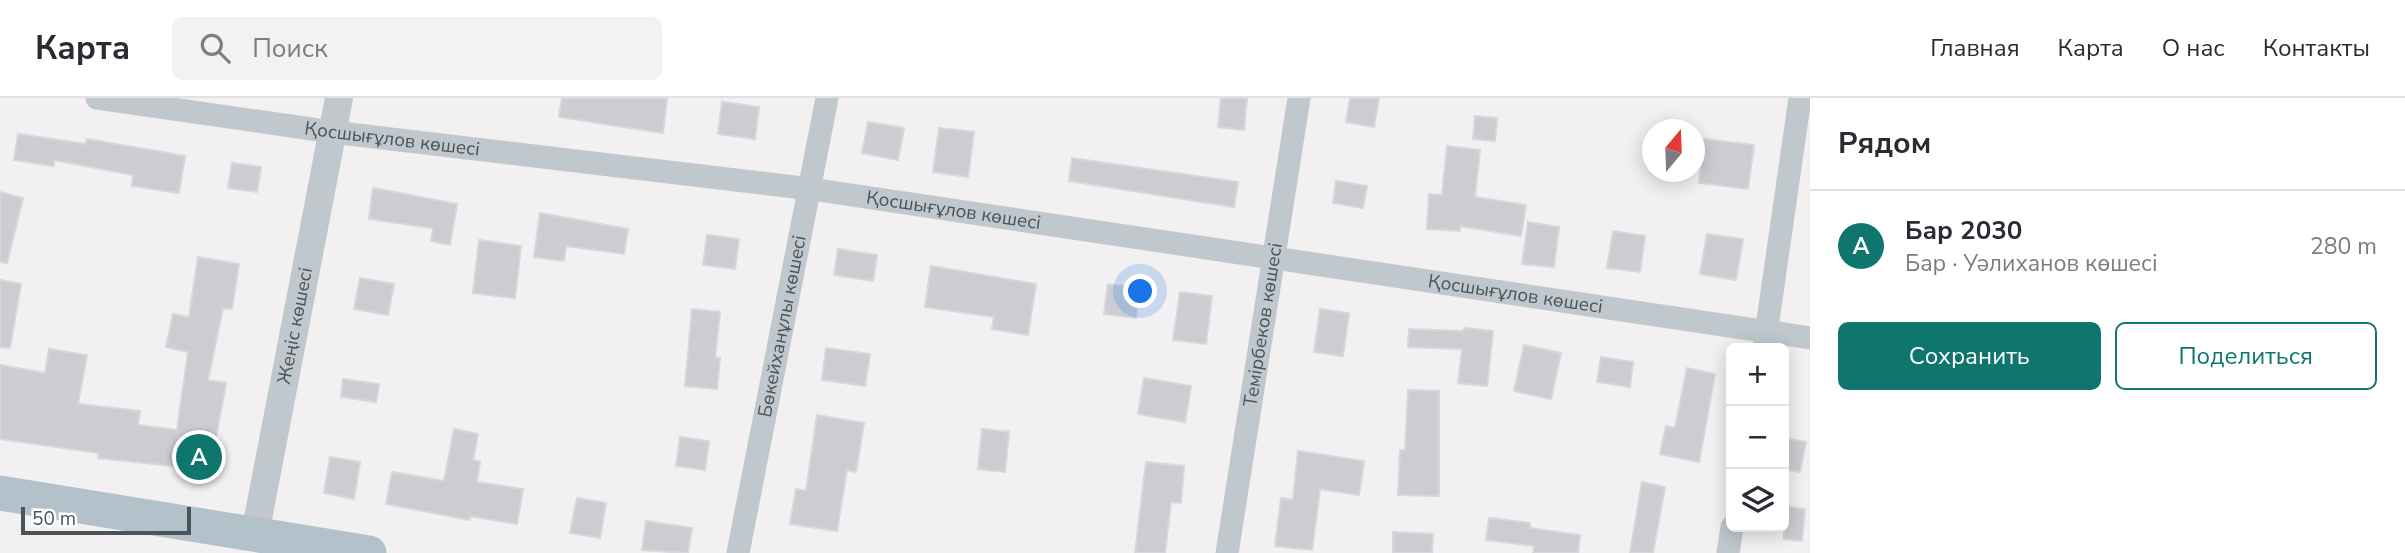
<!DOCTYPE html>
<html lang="ru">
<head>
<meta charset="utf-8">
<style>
	body { margin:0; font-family:"Nunito Sans",sans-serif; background:#f2f2f3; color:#2b2b33 }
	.controls { position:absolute; right:21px; bottom:21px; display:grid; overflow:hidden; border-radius:10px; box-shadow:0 4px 18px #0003 }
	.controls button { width:63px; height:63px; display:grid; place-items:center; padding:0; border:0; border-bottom:2px solid #e1e1e2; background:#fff; color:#2b2b33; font:35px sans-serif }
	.compass { position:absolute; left:1642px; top:21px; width:63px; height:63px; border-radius:50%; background:#fff; box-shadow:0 4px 18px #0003; rotate:19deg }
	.scale { position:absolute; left:21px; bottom:18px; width:170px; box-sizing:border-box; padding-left:7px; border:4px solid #4a545b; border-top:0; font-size:19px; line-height:24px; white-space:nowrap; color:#4a545b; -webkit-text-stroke:5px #fff; paint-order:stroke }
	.you { position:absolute; left:1141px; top:194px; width:24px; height:24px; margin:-18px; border:5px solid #fff; border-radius:50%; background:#1a73e8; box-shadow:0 0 0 10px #1a73e833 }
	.badge { display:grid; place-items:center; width:46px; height:46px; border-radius:50%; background:#0f766e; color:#fff; font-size:23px; font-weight:700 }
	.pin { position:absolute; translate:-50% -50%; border:4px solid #fff; box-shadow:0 2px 7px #0006 }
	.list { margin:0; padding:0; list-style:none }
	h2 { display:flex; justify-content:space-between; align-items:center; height:91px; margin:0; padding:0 28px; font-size:30px }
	h2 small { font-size:23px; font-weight:400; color:#7c7c81 }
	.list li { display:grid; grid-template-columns:46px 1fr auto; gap:21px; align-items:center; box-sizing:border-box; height:112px; padding:0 28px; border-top:2px solid #e1e1e2 }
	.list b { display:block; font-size:26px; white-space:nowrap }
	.list p { margin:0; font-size:23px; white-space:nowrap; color:#7c7c81 }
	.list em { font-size:23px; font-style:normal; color:#7c7c81 }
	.actions { display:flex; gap:14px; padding:21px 28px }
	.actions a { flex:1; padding:16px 0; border:2px solid #0f766e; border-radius:10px; text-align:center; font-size:24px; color:#0f766e }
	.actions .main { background:#0f766e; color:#fff }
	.icon { flex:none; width:38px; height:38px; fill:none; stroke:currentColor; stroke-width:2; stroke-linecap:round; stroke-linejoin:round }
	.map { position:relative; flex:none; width:1810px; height:455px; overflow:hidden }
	header { display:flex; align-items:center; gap:42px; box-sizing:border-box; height:98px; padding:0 35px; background:#fff; border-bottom:2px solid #e1e1e2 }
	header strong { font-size:33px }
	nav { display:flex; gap:38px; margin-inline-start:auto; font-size:24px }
	.search { width:490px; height:63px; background:#f2f2f3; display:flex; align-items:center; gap:18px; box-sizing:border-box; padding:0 24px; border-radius:10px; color:#7c7c81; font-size:26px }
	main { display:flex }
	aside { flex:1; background:#fff }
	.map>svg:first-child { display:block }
</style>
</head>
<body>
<header>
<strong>Карта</strong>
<div class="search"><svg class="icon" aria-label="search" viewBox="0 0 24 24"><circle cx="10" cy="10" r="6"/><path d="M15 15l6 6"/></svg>Поиск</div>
<nav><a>Главная</a><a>Карта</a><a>О нас</a><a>Контакты</a></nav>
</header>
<main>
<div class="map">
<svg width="1810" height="455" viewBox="0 0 1810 455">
	<rect width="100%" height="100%" fill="#f2f0f0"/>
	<!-- building -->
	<g fill="#cbcdd2" stroke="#d5d7db" stroke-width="2">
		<path d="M562,0h105l-4,35 -104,-16z"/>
		<path d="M1221,0h26l-3,32 -26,-3z"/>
		<path d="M1350,0h29l-5,29 -28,-5z"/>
		<path d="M722,4l37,5 -4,32 -37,-5z"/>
		<path d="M1475,18l22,2 -2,23 -22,-2z"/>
		<path d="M868,24l36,6 -6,32 -36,-7z"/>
		<path d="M939,30l35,4 -6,45 -35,-5z"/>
		<path d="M18,36l68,10 1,-5 98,17 -6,37 -47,-7 1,-11 -79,-15v6l-40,-6z"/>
		<path d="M1704,41l50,6 -6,44 -49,-6z"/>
		<path d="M1447,48l33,4 -5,47 51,8 -5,31 -61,-10v5l-33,-2 2,-35 13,1z"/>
		<path d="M1072,60l166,24 -4,25 -165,-26z"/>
		<path d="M232,65l29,4 -4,25 -29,-4z"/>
		<path d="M1336,83l31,5 -4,22 -30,-5z"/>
		<path d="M373,90l84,16 -7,41 -19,-4 2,-13 -64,-9z"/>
		<path d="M0,94l23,6 -16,65 -7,-1z"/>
		<path d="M540,115l88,16 -4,25 -58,-8 -2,15 -30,-4z"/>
		<path d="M1528,124l31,5 -5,40 -32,-3z"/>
		<path d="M1613,133l32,5 -5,36 -33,-4z"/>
		<path d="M1707,136l36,5 -7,41 -36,-6z"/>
		<path d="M707,137l32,4 -4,30 -32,-4z"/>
		<path d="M479,142l42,6 -6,52 -42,-5z"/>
		<path d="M838,151l39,6 -4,26 -39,-6z"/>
		<path d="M198,159l41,7 -7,45 -9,-1 -15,72 18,3 -16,87 -112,-12 1,-5 -99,-14v-74l45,8 4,-24 38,6 -9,49 62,7 -2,14 39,5 11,-78 -22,-5 7,-33 16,3z"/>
		<path d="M931,168l105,18 -8,51 -36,-6 2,-12 -69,-10z"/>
		<path d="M360,180l34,6 -6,31 -34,-6z"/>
		<path d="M0,182l21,4 -11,64 -10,-1z"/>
		<path d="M1108,186l31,4 -3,30 -32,-4z"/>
		<path d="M1180,194l32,4 -6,48 -33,-4z"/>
		<path d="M692,211l28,3 -5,46h5l-3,31 -32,-3z"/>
		<path d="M1320,211l29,4 -6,43 -29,-4z"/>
		<path d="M1464,230l29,3 -6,55 -29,-3 4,-34 -54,-2 1,-18 55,2z"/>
		<path d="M1524,247l37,8 -10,46 -37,-8z"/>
		<path d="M826,250l44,6 -5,32 -43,-6z"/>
		<path d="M1601,259l32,5 -3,25 -33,-5z"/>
		<path d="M1687,270l28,6 -16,88 -39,-8 6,-28 9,2z"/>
		<path d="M1144,280l47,8 -6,36 -47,-8z"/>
		<path d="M343,281l36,5 -3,18 -35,-5z"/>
		<path d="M1408,292l31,1v105l-41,-1 2,-45h5z"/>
		<path d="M817,317l47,8 -8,49 -9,-2 -10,61 -47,-7 6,-35 10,2z"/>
		<path d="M454,331l24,5 -5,26 7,2 -3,20 46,7 -6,35 -47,-8v4l-84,-16 6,-32 52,9z"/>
		<path d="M982,331l27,3 -4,40 -27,-3z"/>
		<path d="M680,339l29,4 -4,29 -29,-4z"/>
		<path d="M1784,340l22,4 -6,30 -16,-3z"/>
		<path d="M1298,353l66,10 -5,34 -39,-6 -8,61 -37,-4 6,-48 12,2z"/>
		<path d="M330,359l30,5 -6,37 -30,-6z"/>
		<path d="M1146,364l38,4 -3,37 -10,-1 -6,51h-30z"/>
		<path d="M1642,384l23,5 -12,66h-23z"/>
		<path d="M577,400l29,5 -6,35 -30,-5z"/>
		<path d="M1784,408l21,3 -3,32 -18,-2z"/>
		<path d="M1489,420l41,5v5l50,7 -2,18h-45l1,-7 -48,-6z"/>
		<path d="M646,423l46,7 -4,25 -46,-3z"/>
		<path d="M1393,434l40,2 -1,19h-39z"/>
	</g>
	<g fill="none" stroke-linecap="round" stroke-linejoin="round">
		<!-- minor -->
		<g stroke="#c0c8cd" stroke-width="23">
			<path id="s1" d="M97,0l235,34 479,57 999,149"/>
			<path d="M1764,250l36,-250"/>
			<path id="s2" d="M738,455l89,-455"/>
			<path id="s3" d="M1227,455l72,-455"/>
			<path d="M1728,455l4,-26"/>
		</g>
		<!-- tertiary -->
		<path stroke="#c0c8cd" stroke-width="28" id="s4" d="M255,436l84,-436"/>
		<!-- primary -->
		<path stroke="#b3c1cb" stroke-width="35" d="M0,395l369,60"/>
	</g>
	<g text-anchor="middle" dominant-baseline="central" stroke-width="5" stroke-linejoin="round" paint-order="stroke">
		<!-- street labels -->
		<g font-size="19" fill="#4a545b" stroke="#fff">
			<text stroke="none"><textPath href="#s1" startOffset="298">Қосшығұлов көшесі</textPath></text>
			<text stroke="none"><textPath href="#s1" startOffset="864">Қосшығұлов көшесі</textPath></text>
			<text stroke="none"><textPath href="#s1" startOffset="1432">Қосшығұлов көшесі</textPath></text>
			<text stroke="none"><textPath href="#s4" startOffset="212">Жеңіс көшесі</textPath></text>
			<text stroke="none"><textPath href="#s3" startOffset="231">Темірбеков көшесі</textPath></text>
			<text stroke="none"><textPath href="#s2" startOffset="231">Бөкейханұлы көшесі</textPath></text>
		</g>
	</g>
</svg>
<div class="controls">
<button>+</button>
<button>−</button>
<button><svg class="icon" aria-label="layers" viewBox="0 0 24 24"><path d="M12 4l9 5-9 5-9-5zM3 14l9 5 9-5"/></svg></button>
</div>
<svg class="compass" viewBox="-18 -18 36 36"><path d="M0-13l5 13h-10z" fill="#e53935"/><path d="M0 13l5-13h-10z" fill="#7c7c81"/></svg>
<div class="scale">50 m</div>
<div class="you"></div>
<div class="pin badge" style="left:199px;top:359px">A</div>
</div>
<aside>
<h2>Рядом<small></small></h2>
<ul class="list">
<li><span class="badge">A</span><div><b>Бар 2030</b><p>Бар · Уәлиханов көшесі</p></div><em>280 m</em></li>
</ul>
<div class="actions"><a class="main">Сохранить</a><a>Поделиться</a></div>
</aside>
</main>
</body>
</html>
